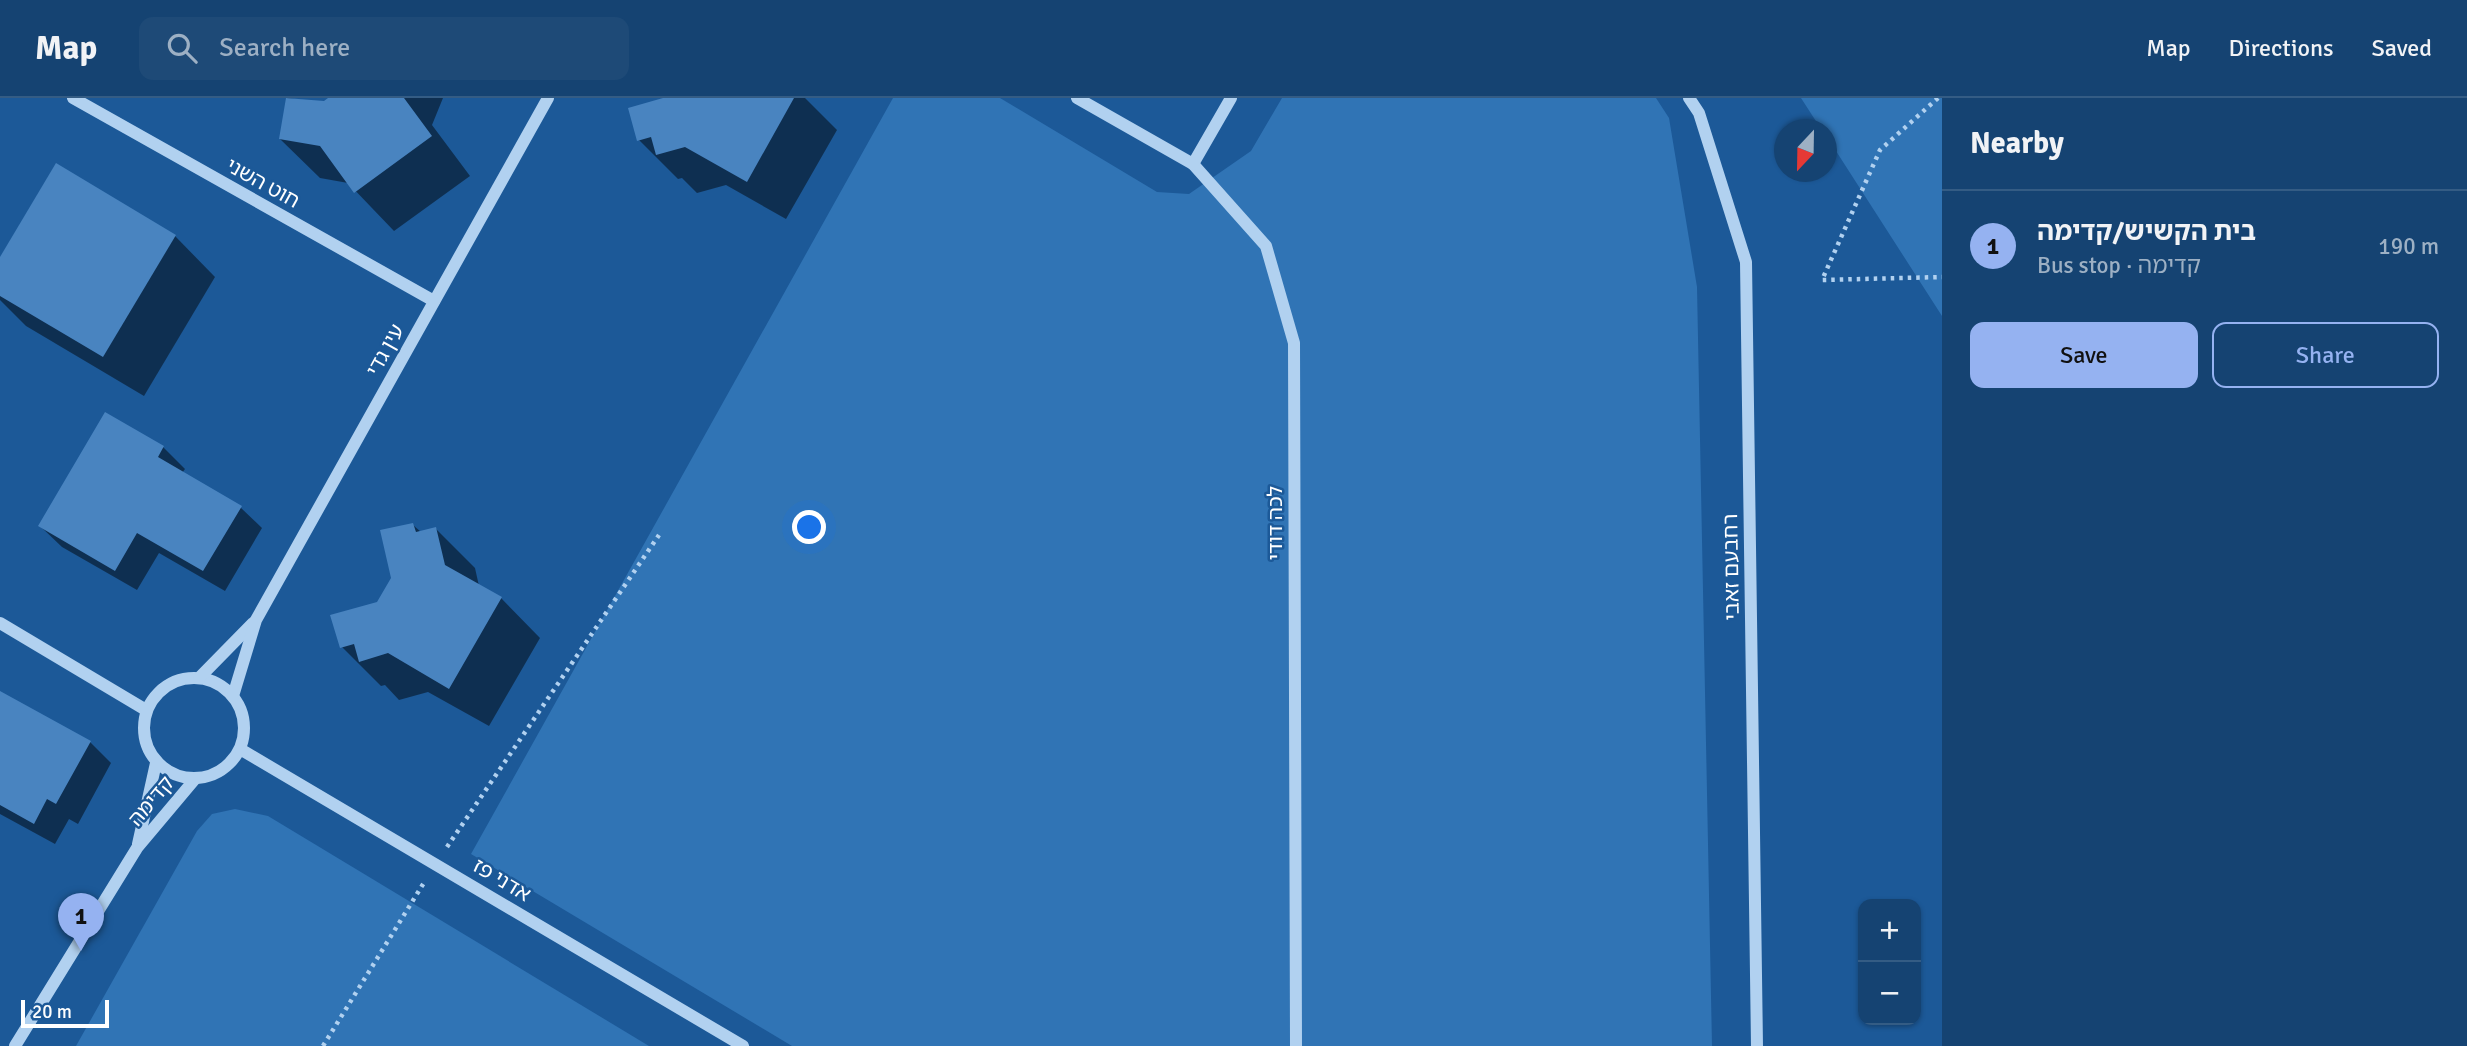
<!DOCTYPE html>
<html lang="en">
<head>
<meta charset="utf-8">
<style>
	body { margin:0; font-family:Signika,"Noto Sans Hebrew",sans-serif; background:#1e4a77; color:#f1f3f6 }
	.controls { position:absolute; right:21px; bottom:21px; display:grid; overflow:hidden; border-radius:14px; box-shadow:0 2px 5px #0004 }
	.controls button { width:63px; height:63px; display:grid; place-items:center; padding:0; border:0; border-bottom:2px solid #345c84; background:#154372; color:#f1f3f6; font:35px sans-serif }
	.compass { position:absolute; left:1774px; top:21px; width:63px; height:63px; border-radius:50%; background:#154372; box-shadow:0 2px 5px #0004; rotate:202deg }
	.scale { position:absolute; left:21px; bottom:18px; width:88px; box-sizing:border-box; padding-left:7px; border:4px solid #fff; border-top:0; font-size:19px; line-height:24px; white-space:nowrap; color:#fff; -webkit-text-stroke:5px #1c5998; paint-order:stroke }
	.you { position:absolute; left:810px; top:430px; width:24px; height:24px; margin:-18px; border:5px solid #fff; border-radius:50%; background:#1a73e8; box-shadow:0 0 0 10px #1a73e833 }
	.badge { display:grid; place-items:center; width:46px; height:46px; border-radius:50%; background:#95b2f1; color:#111; font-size:23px; font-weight:700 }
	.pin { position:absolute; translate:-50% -58px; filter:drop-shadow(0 2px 4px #0008) }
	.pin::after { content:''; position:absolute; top:37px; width:24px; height:21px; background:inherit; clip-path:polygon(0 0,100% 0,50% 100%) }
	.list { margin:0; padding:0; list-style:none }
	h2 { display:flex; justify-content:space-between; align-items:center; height:91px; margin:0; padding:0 28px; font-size:30px }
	h2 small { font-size:23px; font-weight:400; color:#9db0c4 }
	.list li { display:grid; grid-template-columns:46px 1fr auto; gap:21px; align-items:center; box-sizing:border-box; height:112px; padding:0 28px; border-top:2px solid #345c84 }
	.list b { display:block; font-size:26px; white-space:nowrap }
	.list p { margin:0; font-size:23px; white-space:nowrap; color:#9db0c4 }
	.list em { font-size:23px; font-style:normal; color:#9db0c4 }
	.actions { display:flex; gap:14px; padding:21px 28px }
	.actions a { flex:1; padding:16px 0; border:2px solid #95b2f1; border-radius:14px; text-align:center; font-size:24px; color:#95b2f1 }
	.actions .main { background:#95b2f1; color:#111 }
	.icon { flex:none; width:38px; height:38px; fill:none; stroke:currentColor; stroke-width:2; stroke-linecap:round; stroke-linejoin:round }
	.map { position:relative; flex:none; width:1942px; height:948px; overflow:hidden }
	header { display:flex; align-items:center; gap:42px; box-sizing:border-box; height:98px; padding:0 35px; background:#154372; border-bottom:2px solid #345c84 }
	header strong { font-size:33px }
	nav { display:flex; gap:38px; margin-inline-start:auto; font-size:24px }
	.search { width:490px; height:63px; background:#1e4a77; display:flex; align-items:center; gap:18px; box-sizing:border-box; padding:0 24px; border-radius:14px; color:#9db0c4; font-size:26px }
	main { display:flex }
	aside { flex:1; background:#154372 }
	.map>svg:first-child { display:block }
</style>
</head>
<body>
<header>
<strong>Map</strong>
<div class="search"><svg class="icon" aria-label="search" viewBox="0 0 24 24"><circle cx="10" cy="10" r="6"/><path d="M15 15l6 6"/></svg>Search here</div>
<nav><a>Map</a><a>Directions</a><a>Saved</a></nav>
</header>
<main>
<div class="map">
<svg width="1942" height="948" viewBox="0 0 1942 948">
	<rect width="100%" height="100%" fill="#1c5998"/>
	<!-- green -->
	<g fill="#3074b5">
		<path d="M893,0h107l157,94 32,2 62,-43 31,-53h374l13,20 28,169 15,759h-920l-321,-192z"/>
		<path d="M1801,0h141v218l-115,-179 -1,-7 -5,-1z"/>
		<path d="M235,711l33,7 381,230h-573l121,-215 15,-17z"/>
	</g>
	<!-- shadow -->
	<g fill="#0007">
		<path d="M287,0l37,5 7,-5h112l-11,27 38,51 -76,55 -46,-48 -28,-5 -40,-39z"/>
		<path d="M670,0h135l32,32 -51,89 -60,-34 -29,8 -15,-15 -4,1 -39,-39z"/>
		<path d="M175,138l40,41 -71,119 -118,-70 -26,-26v-40z"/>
		<path d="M106,316l57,33 22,22 -3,4 58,34 22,21 -37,63 -66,-38 -22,37 -75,-43 -22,-21z"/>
		<path d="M413,427l8,7 15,-3 39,39 4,18 22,12 39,40 -51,88 -61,-34 -29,8 -14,-15 -4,1 -39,-39 36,-44 15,-25z"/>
		<path d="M0,595l90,49 21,21 -33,61 -9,-5 -14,25 -55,-30z"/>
	</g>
	<!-- building -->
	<g fill="#4984c0">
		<path d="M286,0l38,3 4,-3h76l28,38 -78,57 -34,-47 -41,-7z"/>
		<path d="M663,0h131l-47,84 -62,-35 -29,8 -5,-18 -14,4 -9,-33z"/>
		<path d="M56,65l120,72 -73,122 -103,-61v-39z"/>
		<path d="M105,314l59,34 -6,11 84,49 -39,65 -66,-38 -22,38 -77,-45z"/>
		<path d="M413,425l3,9 20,-5 9,38 57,32 -53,92 -61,-36 -29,9 -5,-18 -14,4 -10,-33 47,-13 14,-24 -11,-48z"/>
		<path d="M0,593l91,50 -35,63 -9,-5 -13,25 -34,-19z"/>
	</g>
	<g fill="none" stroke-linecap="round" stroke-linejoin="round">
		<!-- path -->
		<g stroke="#b1d1f0" stroke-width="4.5" stroke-dasharray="3.5 5" stroke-linecap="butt">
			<path d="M1938,0l-58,52 -58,130 120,-3"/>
			<path d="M447,749l212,-312"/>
			<path d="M323,948l102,-165"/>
		</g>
		<!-- minor -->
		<g stroke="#b1d1f0" stroke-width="12">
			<path d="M73,0l361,203"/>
			<path d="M1077,0l116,66 73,82 28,97 2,703"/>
			<path d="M1689,0l10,15 47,149 11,784"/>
			<path d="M1193,66l38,-66"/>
			<path d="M0,525l146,87"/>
			<circle cx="194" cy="630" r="50"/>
			<path d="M199,580l54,-55"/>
			<path d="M233,598l23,-76 292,-522"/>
			<path d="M240,651l503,297"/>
			<path d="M138,746l18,-81"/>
			<path d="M15,948l122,-198 58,-69"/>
		</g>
	</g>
	<g text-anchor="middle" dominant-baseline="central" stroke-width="5" stroke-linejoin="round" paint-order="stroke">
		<!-- street labels -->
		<g font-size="21" fill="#fff" stroke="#1c5998">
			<text transform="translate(263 85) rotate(29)">חוט השני</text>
			<text transform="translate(385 252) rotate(-61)">עין גדי</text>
			<text transform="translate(1275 425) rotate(-90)">לכה דודי</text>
			<text transform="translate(1731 469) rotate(-91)">רחבעם זאבי</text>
			<text transform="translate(151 703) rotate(-50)">קדימה</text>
			<text transform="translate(502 782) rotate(31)">אדני פז</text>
		</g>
	</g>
</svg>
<div class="controls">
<button>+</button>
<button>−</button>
</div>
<svg class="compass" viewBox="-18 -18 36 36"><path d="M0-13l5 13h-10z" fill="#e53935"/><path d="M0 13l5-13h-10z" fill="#9db0c4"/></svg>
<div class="scale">20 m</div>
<div class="you"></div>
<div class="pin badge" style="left:81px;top:853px">1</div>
</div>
<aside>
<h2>Nearby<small></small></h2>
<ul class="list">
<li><span class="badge">1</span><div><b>בית הקשיש/קדימה</b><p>Bus stop · קדימה</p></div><em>190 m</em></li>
</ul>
<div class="actions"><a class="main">Save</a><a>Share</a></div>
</aside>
</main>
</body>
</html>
